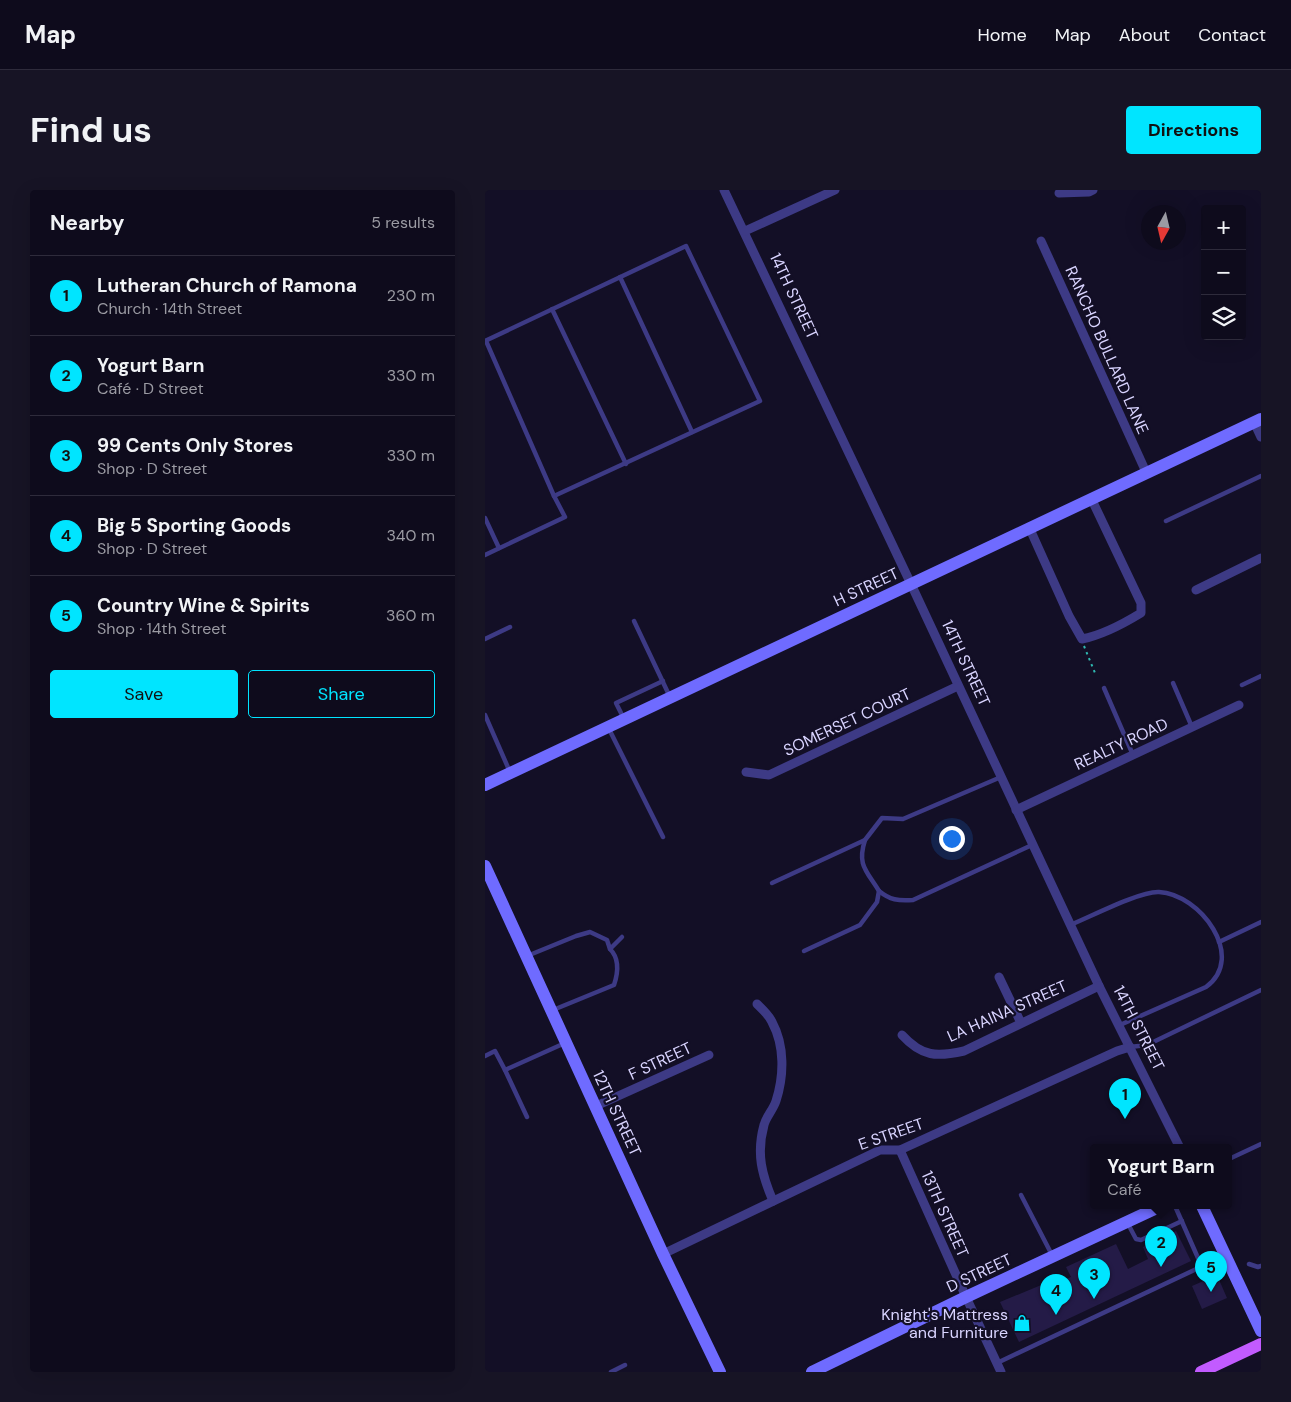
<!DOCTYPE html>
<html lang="en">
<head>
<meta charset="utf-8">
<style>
	body { margin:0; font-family:"DM Sans",sans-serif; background:#171425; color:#f1f3f6 }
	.controls { position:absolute; right:15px; top:15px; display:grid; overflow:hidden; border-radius:5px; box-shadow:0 5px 20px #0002 }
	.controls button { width:45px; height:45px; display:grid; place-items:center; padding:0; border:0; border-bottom:1px solid #2e2b3b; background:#0e0b1c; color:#f1f3f6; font:25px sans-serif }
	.compass { position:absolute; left:656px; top:15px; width:45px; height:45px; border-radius:50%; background:#0e0b1c; box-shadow:0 5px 20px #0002; rotate:188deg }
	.you { position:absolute; left:466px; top:648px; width:18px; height:18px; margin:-12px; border:4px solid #fff; border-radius:50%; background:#1a73e8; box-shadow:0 0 0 8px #1a73e833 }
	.badge { display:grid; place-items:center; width:32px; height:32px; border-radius:50%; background:#00e5ff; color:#111; font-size:16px; font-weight:700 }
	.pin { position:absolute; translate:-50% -41px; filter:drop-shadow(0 1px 2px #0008) }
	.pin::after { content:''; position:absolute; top:26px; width:18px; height:15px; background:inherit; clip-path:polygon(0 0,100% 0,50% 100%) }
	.popup { position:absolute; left:605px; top:954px; width:142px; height:65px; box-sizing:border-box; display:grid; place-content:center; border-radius:5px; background:#0e0b1c; filter:drop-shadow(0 1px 4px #0005); font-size:16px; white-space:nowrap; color:#9b9ba3 }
	.popup b { font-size:19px; color:#f1f3f6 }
	.popup::after { content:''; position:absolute; left:50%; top:100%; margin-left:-10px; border:10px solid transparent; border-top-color:#0e0b1c }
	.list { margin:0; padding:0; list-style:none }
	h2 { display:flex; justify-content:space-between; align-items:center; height:65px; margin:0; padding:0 20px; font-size:21px }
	h2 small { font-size:16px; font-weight:400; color:#9b9ba3 }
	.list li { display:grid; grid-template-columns:32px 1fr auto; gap:15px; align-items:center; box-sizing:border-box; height:80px; padding:0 20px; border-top:1px solid #2e2b3b }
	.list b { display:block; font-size:19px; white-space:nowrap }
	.list p { margin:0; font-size:16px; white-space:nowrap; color:#9b9ba3 }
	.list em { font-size:16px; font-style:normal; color:#9b9ba3 }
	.actions { display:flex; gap:10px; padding:15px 20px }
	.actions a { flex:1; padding:11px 0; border:1px solid #00e5ff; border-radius:5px; text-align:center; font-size:18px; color:#00e5ff }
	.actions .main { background:#00e5ff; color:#111 }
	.icon { flex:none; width:28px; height:28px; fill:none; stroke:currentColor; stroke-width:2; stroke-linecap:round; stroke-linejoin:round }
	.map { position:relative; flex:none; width:776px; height:1182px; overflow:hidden; border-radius:5px }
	header { display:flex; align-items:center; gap:30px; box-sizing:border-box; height:70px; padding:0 25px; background:#0e0b1c; border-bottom:1px solid #2e2b3b }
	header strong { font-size:24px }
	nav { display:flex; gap:28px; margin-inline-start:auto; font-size:18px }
	.intro { display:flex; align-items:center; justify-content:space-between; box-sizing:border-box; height:120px; padding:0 30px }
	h1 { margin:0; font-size:35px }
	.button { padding:12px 22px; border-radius:5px; background:#00e5ff; color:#111; font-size:18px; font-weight:700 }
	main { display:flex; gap:30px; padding:0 30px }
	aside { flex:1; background:#0e0b1c; border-radius:5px; box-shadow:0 5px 20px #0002 }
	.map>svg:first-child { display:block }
</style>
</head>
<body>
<header>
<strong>Map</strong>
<nav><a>Home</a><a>Map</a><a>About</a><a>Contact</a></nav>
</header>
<div class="intro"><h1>Find us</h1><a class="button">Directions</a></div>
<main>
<aside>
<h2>Nearby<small>5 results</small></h2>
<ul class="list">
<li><span class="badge">1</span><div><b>Lutheran Church of Ramona</b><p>Church · 14th Street</p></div><em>230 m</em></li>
<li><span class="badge">2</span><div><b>Yogurt Barn</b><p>Café · D Street</p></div><em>330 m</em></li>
<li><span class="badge">3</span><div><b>99 Cents Only Stores</b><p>Shop · D Street</p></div><em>330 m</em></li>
<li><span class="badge">4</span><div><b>Big 5 Sporting Goods</b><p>Shop · D Street</p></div><em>340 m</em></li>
<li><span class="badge">5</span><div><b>Country Wine &amp; Spirits</b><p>Shop · 14th Street</p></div><em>360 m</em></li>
</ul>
<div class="actions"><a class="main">Save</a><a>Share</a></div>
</aside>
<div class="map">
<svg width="776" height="1182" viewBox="0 0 776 1182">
	<rect width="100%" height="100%" fill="#130f26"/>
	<!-- building -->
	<g fill="#241b47">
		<path d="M691,1041l15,30 -172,81 -19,-40 46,-19 2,4 23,-10 -5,-10 50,-23 12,25 20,-10 -5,-12z"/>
		<path d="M732,1085l10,23 -25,11 -10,-23z"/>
	</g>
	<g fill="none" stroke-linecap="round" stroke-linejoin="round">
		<!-- path -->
		<path stroke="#2fb8b0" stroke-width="2" stroke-dasharray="2.5 4" stroke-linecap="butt" d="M599,456l11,27"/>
		<!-- lane -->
		<g stroke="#3d3a85" stroke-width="4.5">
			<path d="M135,87l72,155"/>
			<path d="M67,119l74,155"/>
			<path d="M0,151l201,-95 74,155 -206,95"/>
			<path d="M0,328l14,30"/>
			<path d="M681,331l95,-45"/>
			<path d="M0,365l80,-38 -11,-21 -68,-155"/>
			<path d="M149,431l36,76"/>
			<path d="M0,449l25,-12"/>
			<path d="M688,493l19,44"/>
			<path d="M757,495l19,-9"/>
			<path d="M619,498l29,67"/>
			<path d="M0,525l25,57"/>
			<path d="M139,529l-8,-16 47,-22"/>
			<path d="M124,539l54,108"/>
			<path d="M287,693l93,-43 17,-22 21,1 98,-42"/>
			<path d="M394,701c11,9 19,10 34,9l119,-55"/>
			<path d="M585,735c20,-8 70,-34 89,-33 41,2 88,65 47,95l-86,38"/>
			<path d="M734,752l42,-20"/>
			<path d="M319,761l56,-26 17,-23 2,-11c-13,-21 -22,-26 -14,-51"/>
			<path d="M42,766l49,-20 14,-4 17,8 3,9"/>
			<path d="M68,820l61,-25c4,-12 6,-26 -4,-36l12,-12"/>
			<path d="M645,857l17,-2 114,-55"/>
			<path d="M0,866l10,-5 10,19"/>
			<path d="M42,927l-22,-47 60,-27"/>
			<path d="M744,969l32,-15"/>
			<path d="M536,1005l31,60"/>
			<path d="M690,1016l27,61"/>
			<path d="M642,1032l9,17 5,1 41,-19"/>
			<path d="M764,1074l9,3 3,-1"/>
			<path d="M512,1173l227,-107"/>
			<path d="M126,1182l14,-7"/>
		</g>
		<!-- street -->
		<g stroke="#3d3a85" stroke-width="9">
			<path d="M239,0l187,394 188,402 81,162"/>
			<path d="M574,3l30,-1 4,-2"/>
			<path d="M260,41l90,-41"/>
			<path d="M556,51l105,231"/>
			<path d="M769,232l7,15"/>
			<path d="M544,337l40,89 13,23c21,-4 41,-15 59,-26v-10l-50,-105"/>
			<path d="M711,400l65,-32"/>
			<path d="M261,582l23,3 189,-89"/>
			<path d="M531,620l223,-105"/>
			<path d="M514,787l22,46"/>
			<path d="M272,814c5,5 12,11 15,18 13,24 12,54 4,79 -3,9 -10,16 -12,24 -8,29 -2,50 9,76"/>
			<path d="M417,845c20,22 35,22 62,16l135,-65"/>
			<path d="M111,916l113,-51"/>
			<path d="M415,960l66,147 35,75"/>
			<path d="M178,1064l217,-104h20l217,-99 13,-4"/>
		</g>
		<!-- secondary -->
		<g stroke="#6f6bff" stroke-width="12">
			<path d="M0,595l776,-366"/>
			<path d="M0,676l178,388 57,118"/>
			<path d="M717,1016l59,125"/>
			<path d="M327,1182l154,-75 195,-91"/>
		</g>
		<!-- primary -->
		<path stroke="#c25bff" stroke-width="12" d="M716,1182l60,-28"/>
	</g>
	<!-- icons -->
	<defs>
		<g id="shop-bare" transform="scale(1.35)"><path d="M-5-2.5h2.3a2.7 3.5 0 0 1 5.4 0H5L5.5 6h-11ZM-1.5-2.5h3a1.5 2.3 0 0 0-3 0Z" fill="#00e5ff" stroke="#130f26" stroke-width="2.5" paint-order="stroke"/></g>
	</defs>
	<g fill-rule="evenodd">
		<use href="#shop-bare" x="537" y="1133"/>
	</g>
	<g text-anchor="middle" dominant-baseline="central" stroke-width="4.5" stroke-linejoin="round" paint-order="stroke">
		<!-- street labels -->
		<g font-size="16" fill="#d9d4ff" stroke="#130f26">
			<text transform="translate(309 106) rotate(65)">14TH STREET</text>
			<text transform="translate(622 160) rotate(66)">RANCHO BULLARD LANE</text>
			<text transform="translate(381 397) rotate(-25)">H STREET</text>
			<text transform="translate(481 473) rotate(65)">14TH STREET</text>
			<text transform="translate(362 532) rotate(-25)">SOMERSET COURT</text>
			<text transform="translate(636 554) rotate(-25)">REALTY ROAD</text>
			<text transform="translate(522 821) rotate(-24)">LA HAINA STREET</text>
			<text transform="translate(654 838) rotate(63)">14TH STREET</text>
			<text transform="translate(175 871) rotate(-25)">F STREET</text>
			<text transform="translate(132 923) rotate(65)">12TH STREET</text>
			<text transform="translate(406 944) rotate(-19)">E STREET</text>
			<text transform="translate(460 1024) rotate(66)">13TH STREET</text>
			<text transform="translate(494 1083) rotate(-25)">D STREET</text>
		</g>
		<!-- poi labels -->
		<g font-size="16" fill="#d9d4ff" stroke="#130f26" text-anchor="end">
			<text x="523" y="1124">Knight's Mattress<tspan x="523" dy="18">and Furniture</tspan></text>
		</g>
	</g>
</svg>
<div class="controls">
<button>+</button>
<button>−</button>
<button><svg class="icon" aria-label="layers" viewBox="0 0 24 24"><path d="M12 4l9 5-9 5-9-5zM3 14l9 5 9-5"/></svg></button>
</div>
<svg class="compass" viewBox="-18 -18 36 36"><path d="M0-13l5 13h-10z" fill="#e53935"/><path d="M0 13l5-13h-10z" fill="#9b9ba3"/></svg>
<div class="you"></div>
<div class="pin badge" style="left:640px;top:929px">1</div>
<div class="pin badge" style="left:676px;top:1077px">2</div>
<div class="popup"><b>Yogurt Barn</b>Café</div>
<div class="pin badge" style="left:609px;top:1109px">3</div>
<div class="pin badge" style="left:571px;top:1125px">4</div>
<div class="pin badge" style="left:726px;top:1102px">5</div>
</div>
</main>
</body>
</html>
